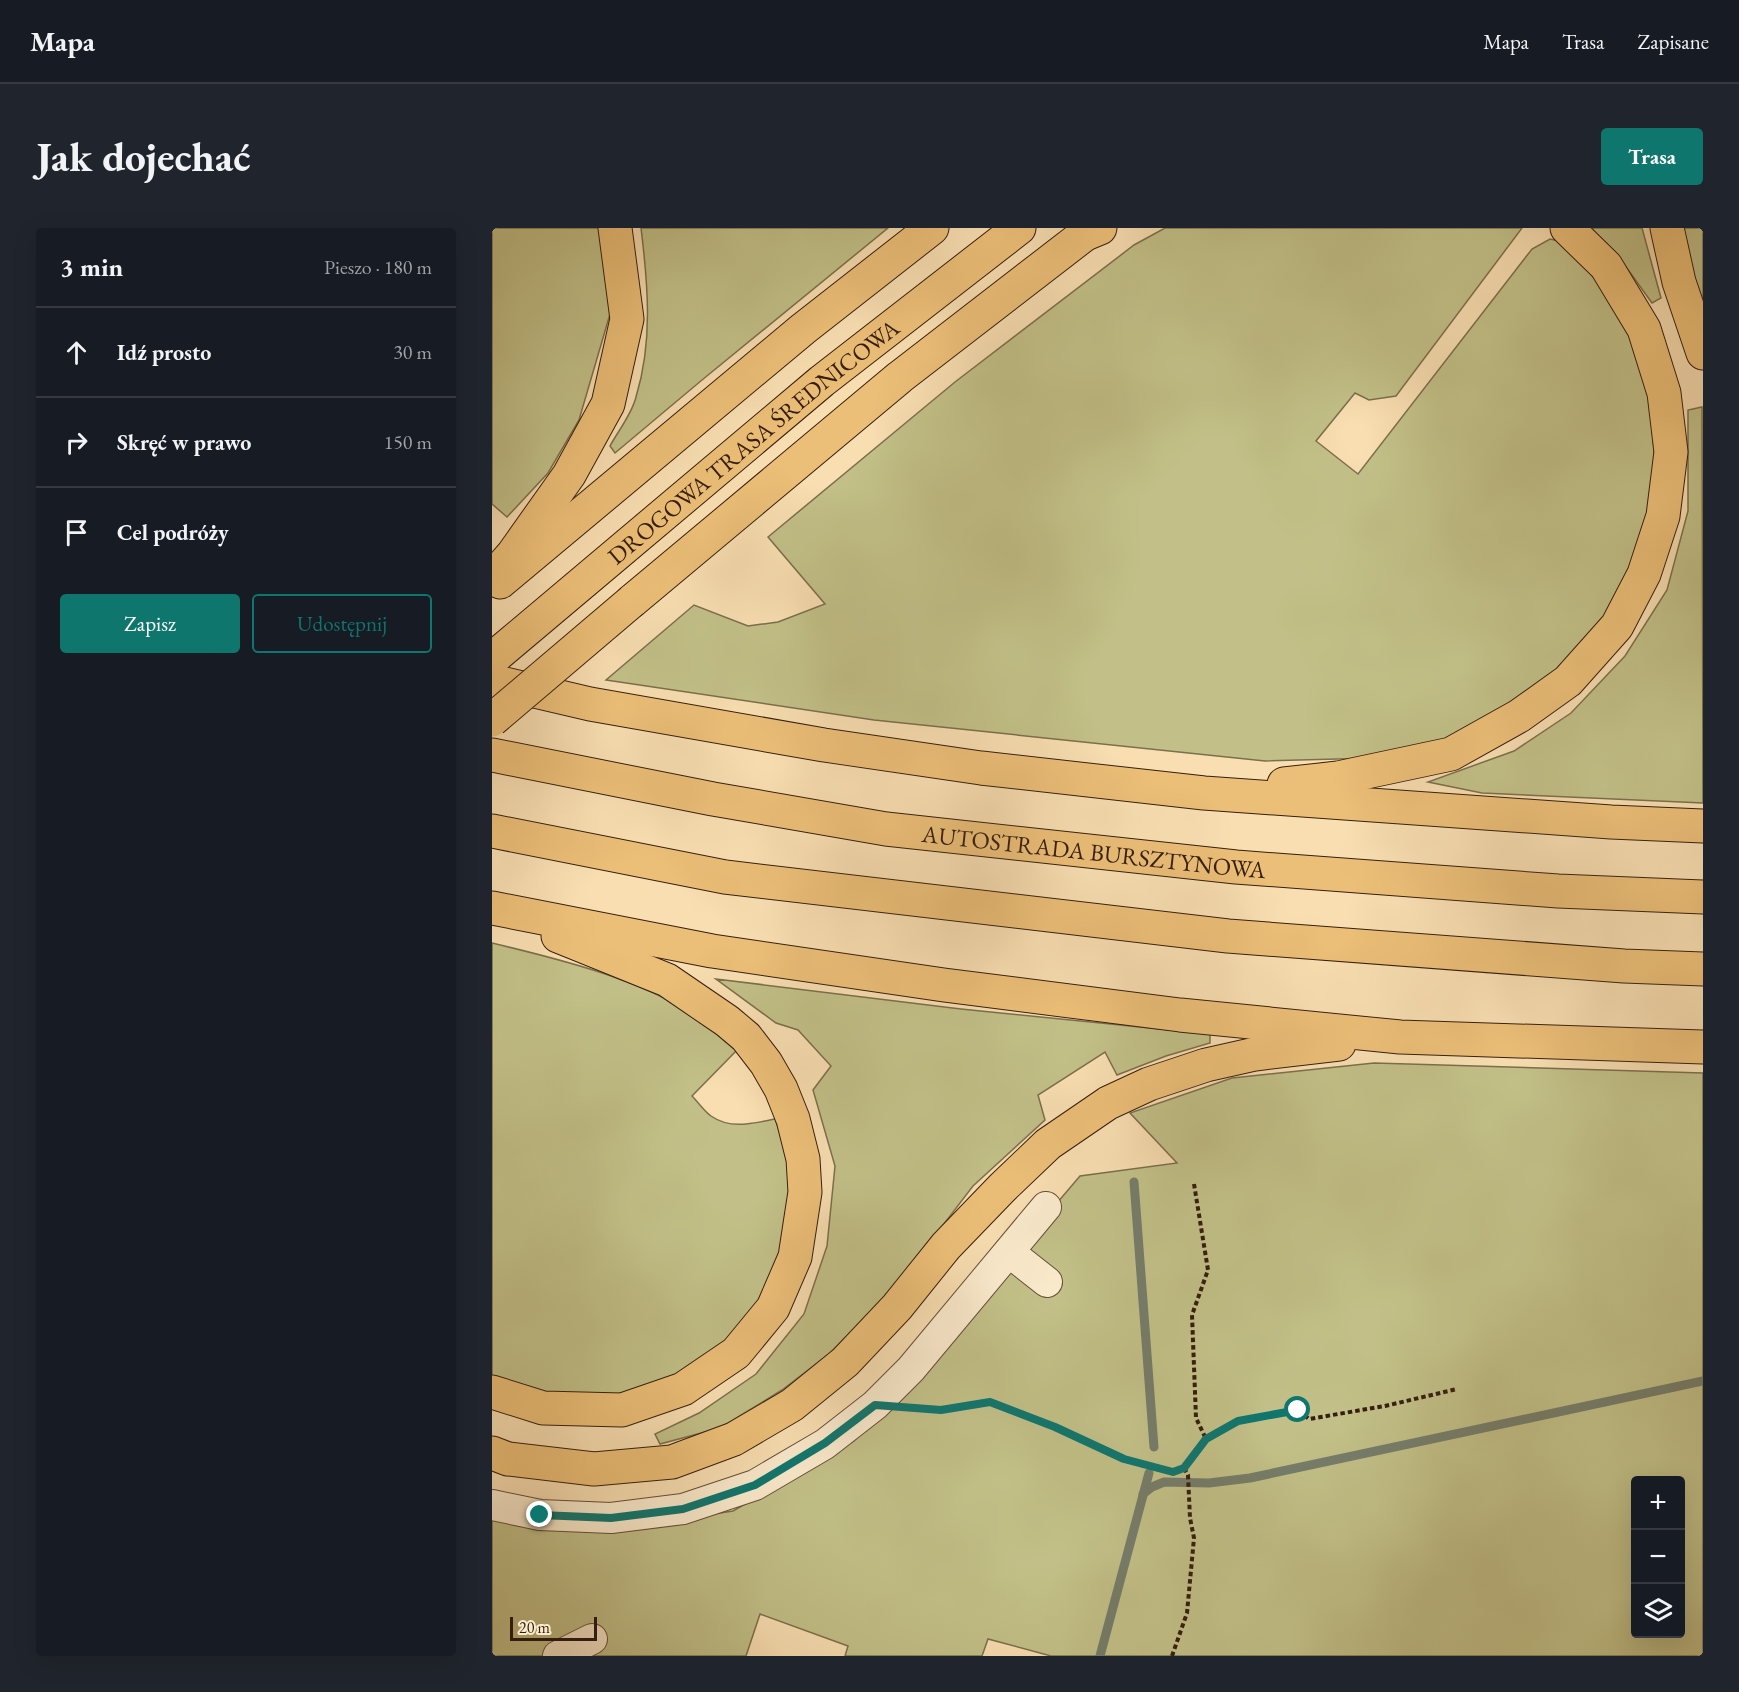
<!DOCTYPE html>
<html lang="pl">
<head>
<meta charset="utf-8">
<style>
	body { margin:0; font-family:"EB Garamond",serif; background:#20242c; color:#f1f3f6 }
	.controls { position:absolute; right:18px; bottom:18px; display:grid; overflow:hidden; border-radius:6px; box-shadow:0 6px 24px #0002 }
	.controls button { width:54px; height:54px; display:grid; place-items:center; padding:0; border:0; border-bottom:2px solid #363941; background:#171b24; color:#f1f3f6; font:30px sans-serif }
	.scale { position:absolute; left:18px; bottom:15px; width:87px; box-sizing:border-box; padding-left:6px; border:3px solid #351e0f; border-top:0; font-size:16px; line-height:21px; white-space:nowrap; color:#351e0f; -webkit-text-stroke:4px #faeacc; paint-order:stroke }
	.stop { position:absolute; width:18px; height:18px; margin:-14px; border:4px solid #0f766e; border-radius:50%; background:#fff }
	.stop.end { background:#0f766e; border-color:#fff; box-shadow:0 2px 6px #0008 }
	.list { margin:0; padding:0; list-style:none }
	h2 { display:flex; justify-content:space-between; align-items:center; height:78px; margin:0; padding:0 24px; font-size:26px }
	h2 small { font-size:20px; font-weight:400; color:#9ea1a6 }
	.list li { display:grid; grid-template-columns:39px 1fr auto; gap:18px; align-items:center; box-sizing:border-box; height:90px; padding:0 24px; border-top:2px solid #363941 }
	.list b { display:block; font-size:22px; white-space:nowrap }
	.list em { font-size:20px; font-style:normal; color:#9ea1a6 }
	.actions { display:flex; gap:12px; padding:18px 24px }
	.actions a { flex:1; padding:14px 0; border:2px solid #0f766e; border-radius:6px; text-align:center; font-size:21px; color:#0f766e }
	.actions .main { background:#0f766e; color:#fff }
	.icon { flex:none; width:33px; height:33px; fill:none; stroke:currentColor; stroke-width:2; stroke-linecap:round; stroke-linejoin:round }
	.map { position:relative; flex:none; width:1211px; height:1428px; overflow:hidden; border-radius:6px }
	header { display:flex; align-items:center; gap:36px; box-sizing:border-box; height:84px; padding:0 30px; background:#171b24; border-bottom:2px solid #363941 }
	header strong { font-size:28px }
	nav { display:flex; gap:33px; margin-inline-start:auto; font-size:21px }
	.intro { display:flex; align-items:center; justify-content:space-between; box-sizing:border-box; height:144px; padding:0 36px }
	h1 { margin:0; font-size:42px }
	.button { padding:15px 27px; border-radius:6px; background:#0f766e; color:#fff; font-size:21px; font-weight:700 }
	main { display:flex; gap:36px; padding:0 36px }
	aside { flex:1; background:#171b24; border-radius:6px; box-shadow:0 6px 24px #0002 }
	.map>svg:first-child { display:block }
</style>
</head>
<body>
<header>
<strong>Mapa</strong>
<nav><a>Mapa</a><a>Trasa</a><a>Zapisane</a></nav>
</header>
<div class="intro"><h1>Jak dojechać</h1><a class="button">Trasa</a></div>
<main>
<aside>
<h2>3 min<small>Pieszo · 180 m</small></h2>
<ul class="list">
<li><svg class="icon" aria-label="ahead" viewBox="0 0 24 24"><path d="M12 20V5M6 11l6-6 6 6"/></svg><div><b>Idź prosto</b></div><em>30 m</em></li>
<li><svg class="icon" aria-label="right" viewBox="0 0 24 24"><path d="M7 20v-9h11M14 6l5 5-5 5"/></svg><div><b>Skręć w prawo</b></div><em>150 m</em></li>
<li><svg class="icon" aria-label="arrive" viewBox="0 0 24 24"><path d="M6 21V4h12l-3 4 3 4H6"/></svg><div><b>Cel podróży</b></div></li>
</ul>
<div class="actions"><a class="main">Zapisz</a><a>Udostępnij</a></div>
</aside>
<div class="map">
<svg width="1211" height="1428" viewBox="0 0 1211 1428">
	<rect width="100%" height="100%" fill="#f8deb1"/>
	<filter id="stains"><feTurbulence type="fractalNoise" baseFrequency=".00333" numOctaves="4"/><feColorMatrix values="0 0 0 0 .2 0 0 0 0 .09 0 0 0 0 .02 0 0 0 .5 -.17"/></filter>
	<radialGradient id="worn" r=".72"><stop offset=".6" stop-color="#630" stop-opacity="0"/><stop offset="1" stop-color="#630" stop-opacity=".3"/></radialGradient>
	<!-- green -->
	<g fill="#c2c088" stroke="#7c6f4c" stroke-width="1.5" fill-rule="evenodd">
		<path d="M0,0h109l9,86 -31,106 -31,53 -41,44 -15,-13z"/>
		<path d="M149,0h247l-186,152 -87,73 -5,-7c8,-15 22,-32 26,-49 17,-56 12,-112 5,-169z"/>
		<path d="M673,0h357l-126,168 -27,4 -14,-7 -39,48 42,33 174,-225 18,-10 13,3 57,66 27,70 8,82 -6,60 -44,104 -47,48 -106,67 -76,19 -111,3 -391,-41 -268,-40 88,-75 54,21 30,-4 47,-18 -57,-67 187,-155 179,-137z"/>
		<path d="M1099,0h51l19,70 -9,5 -36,-50z"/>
		<path d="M1188,0h23v86z"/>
		<path d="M1210,179l1,396 -221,-10 -54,-11 86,-31 57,-38 54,-57 42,-66 21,-79v-101z"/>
		<path d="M0,715c71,17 144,35 207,74 14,9 26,21 39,32l-46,47c6,6 12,15 19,20 20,14 43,7 64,3l16,46 1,57 -16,47 -30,52 -38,37 -51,28 -41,13 -63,-2 -61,-18z"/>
		<path d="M224,751l245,30 249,25v9l-44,13 -49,19 -12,-23 -67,43 7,25 -72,66 -79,103 -65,65 -47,36 -62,38 -60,16 -5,-10 44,-21 57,-39 48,-60 23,-68 8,-80 -22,-76 18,-24 -33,-36 -22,-7z"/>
		<path d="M882,835l329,10v583h-652l-63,-17 -6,17h-137l3,-10 -88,-32 -14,42h-254v-136l110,11 131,-20 121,-70 226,-265 97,-13 -47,-50 102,-35zM1144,1252h44v154h-44z"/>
	</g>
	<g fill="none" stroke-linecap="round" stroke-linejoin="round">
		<!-- stream -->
		<g stroke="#757d6a" stroke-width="9">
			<path d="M642,954l20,265"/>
			<path d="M651,1266l9,-7 12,-5 45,1 41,-5 453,-97"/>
			<path d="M608,1428l49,-183"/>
		</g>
		<!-- minor casing -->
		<g stroke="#664e38" stroke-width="32">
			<g id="minor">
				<path d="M517,1024l38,30"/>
				<path d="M0,1277l48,10 71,3 72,-9 72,-24 70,-41 50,-39 36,-36 135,-162"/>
				<path d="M66,1428l34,-17"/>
			</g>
		</g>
		<!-- major casing -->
		<g stroke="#351e0f" stroke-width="35">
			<g id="major">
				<path d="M8,354l303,-253 129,-101"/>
				<path d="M140,373l268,-224 193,-149"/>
				<path id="s1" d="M0,431l330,-278 197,-153"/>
			</g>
		</g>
		<!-- highway casing -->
		<g stroke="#351e0f" stroke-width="35">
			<g id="highway">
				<path d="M1175,0l12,54 24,71"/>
				<path d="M591,7l17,-7"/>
				<path d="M0,350l21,-24 56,-79 39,-71 19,-85 -12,-91"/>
				<path d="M0,453l98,23 234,41 157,23 223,25 407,29 92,4"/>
				<path id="s2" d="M0,527l221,44 173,30 350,38 322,24 145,6"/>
				<path d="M792,556l54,-6 113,-24 68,-38 49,-35 49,-55 27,-52 19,-58 8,-64 -7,-59 -20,-64 -38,-63 -39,-38"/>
				<path d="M0,603l233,46 503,59 396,30 79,3"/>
				<path d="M0,680l220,43 232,34 236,30 220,22 303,10"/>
				<path d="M0,1164l51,16 79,2 61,-21 53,-36 37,-45 22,-51 10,-65 -2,-33 -10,-40 -12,-30 -15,-26 -20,-26 -19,-16 -60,-41 -109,-44"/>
				<path d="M0,1225l16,6 86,10 78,-7 62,-23 58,-34 53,-43 52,-55 49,-61 56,-58 46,-44 60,-41 41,-19 57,-19 49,-11 84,-10"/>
			</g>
		</g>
		<!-- path -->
		<g stroke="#351e0f" stroke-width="4" stroke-dasharray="4.5 3" stroke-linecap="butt">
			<path d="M702,956l14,86 -16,45 4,103 10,21"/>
			<path d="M422,1180l27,2 49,-8 65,25 69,32 49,13 11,-4 22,-29 32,-18 60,-11 11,9 76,-13 72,-17"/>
			<path d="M680,1428l15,-43 7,-75 -4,-20 -2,-43 -4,-7"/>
		</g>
		<!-- minor -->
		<use href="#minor" stroke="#faeacc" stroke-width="30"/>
		<!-- major -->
		<use href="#major" stroke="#ecbf78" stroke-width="33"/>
		<!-- highway -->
		<use href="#highway" stroke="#ecbf78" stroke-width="33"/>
		<!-- major-bridge casing -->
		<g stroke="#351e0f" stroke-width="35" stroke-linecap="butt">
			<path id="major-bridge" d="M0,492l140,-119"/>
		</g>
		<!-- major-bridge -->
		<use href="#major-bridge" stroke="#ecbf78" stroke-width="33"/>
	</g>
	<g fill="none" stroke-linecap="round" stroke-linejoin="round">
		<!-- route -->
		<path stroke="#0f766e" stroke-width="8" d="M48,1287l71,3 72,-9 72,-24 70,-42 50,-38 66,5 49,-8 65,25 69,32 49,13 11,-4 22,-29 32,-18 60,-11"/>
	</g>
	<g text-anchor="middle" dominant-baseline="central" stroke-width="6" stroke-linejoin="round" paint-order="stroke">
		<!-- street labels -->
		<g font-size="24" fill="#351e0f" stroke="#faeacc">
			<text stroke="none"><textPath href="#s1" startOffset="340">DROGOWA TRASA ŚREDNICOWA</textPath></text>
			<text stroke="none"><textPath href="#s2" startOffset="610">AUTOSTRADA BURSZTYNOWA</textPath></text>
		</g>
	</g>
	<rect width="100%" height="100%" filter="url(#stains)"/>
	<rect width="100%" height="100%" fill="url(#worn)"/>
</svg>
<div class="controls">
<button>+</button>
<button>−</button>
<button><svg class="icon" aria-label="layers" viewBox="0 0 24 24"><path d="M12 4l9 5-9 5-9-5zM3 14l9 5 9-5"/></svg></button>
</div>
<div class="scale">20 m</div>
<div class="stop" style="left:806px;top:1182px"></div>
<div class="stop end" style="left:48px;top:1287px"></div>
</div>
</main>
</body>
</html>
